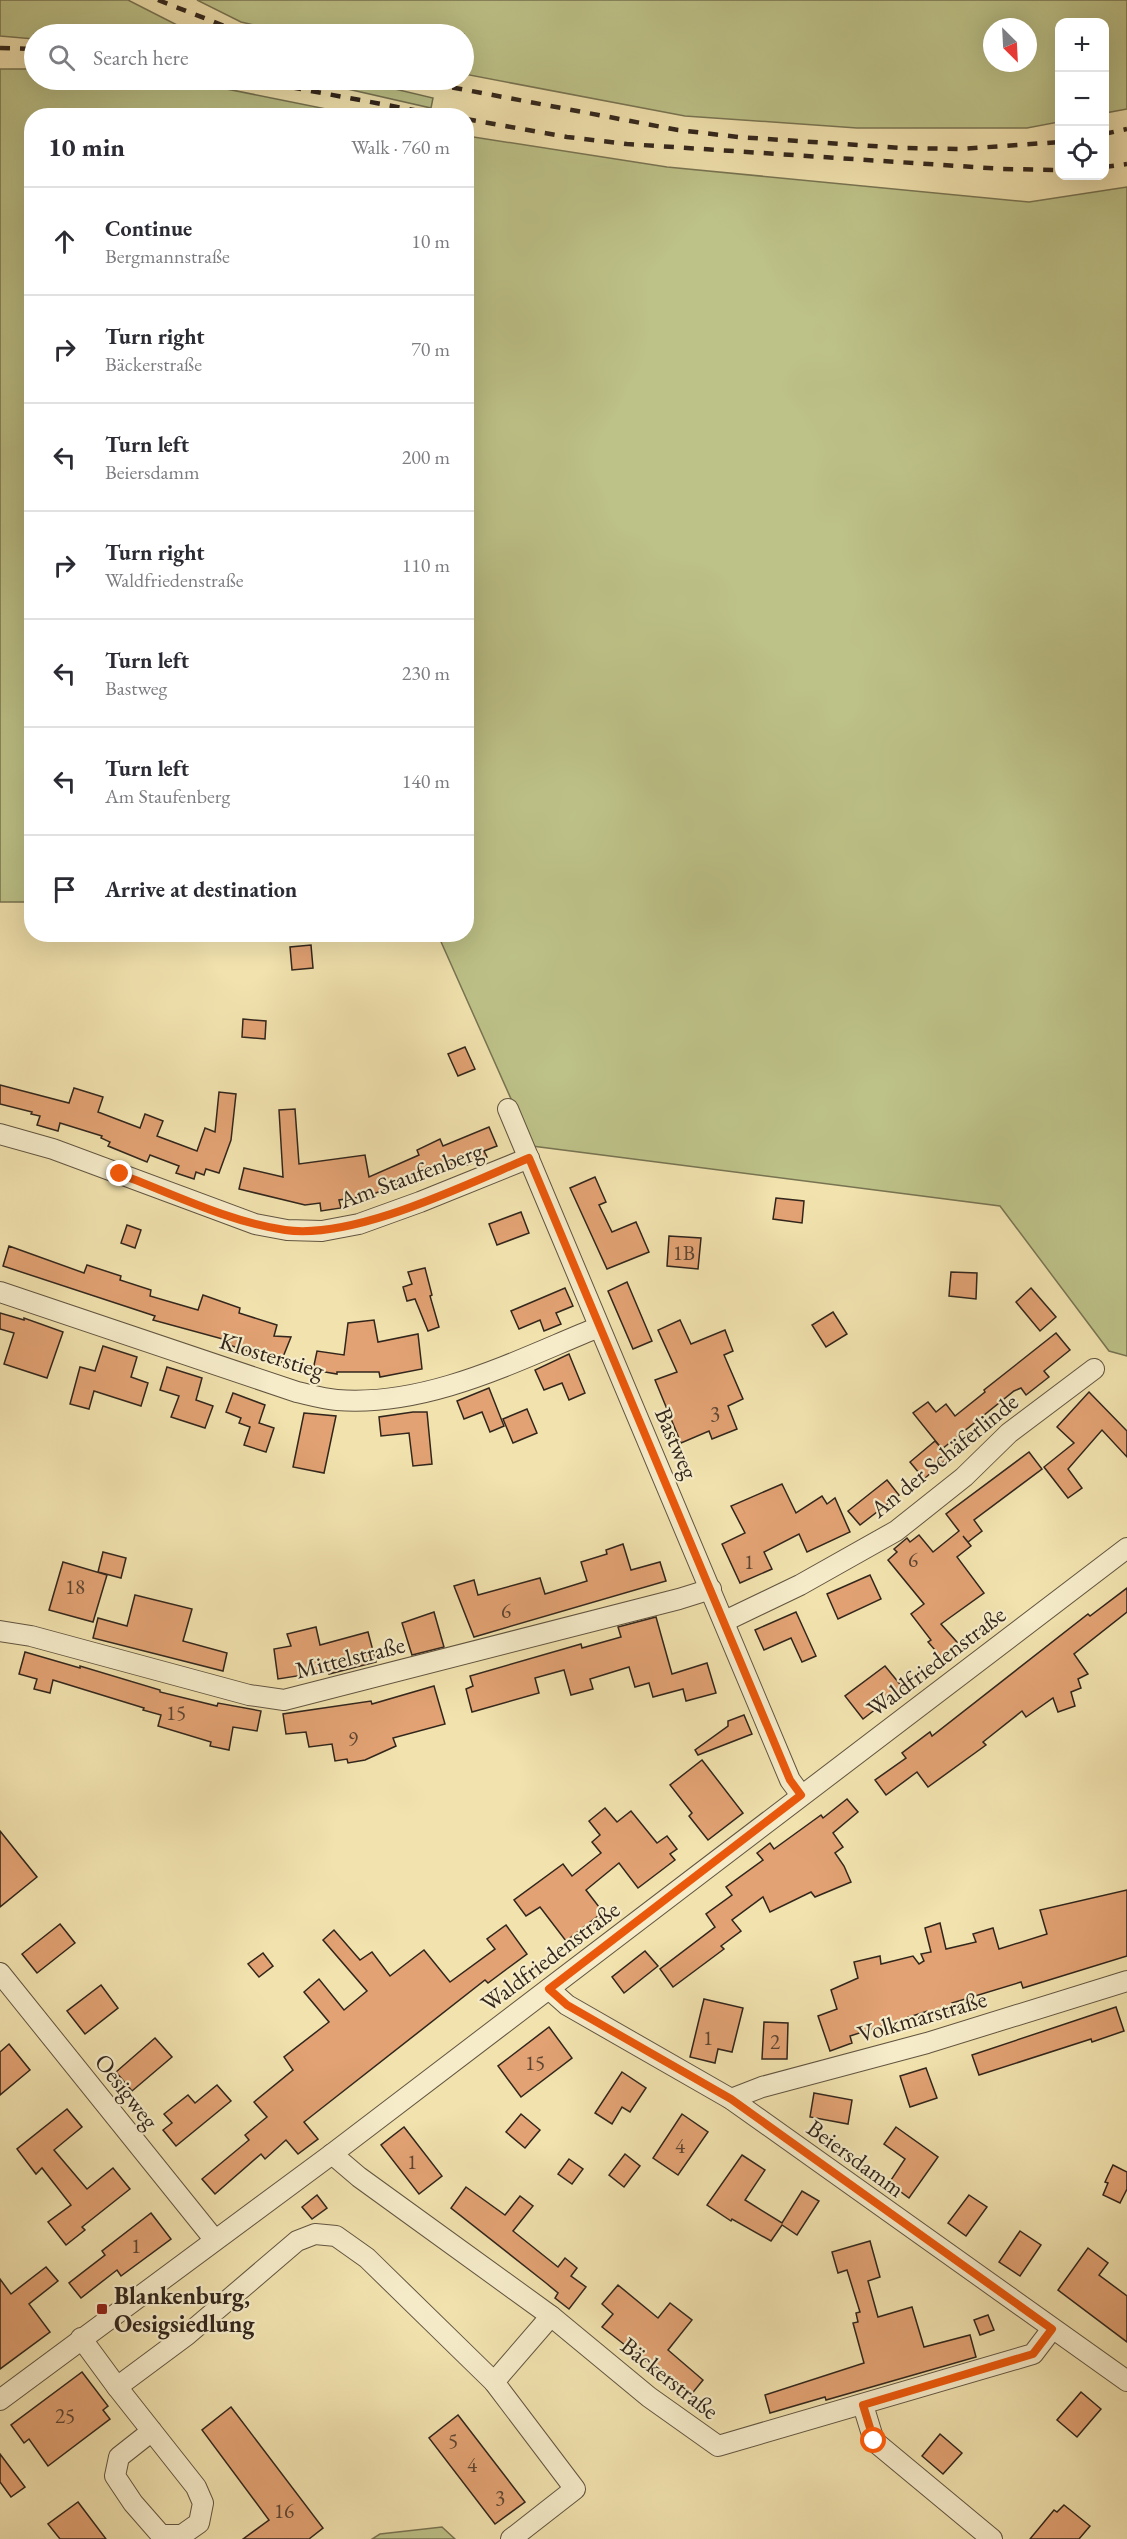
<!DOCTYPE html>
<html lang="en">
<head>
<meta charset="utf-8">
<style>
	body { margin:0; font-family:"EB Garamond",serif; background:#f2f2f3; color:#2b2b33 }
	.controls { position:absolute; right:18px; top:18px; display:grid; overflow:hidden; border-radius:12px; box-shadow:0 6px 24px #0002 }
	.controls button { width:54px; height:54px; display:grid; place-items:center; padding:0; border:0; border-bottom:2px solid #e1e1e2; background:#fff; color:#2b2b33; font:30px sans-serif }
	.compass { position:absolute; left:983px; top:18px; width:54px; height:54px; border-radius:50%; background:#fff; box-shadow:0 6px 24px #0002; rotate:156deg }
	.stop { position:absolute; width:18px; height:18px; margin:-14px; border:4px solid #ea580c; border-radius:50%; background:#fff }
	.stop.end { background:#ea580c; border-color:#fff; box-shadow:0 2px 6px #0008 }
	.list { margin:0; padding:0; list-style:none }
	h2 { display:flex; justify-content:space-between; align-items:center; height:78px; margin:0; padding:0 24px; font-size:26px }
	h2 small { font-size:20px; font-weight:400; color:#7c7c81 }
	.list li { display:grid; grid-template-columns:39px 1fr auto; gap:18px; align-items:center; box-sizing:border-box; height:108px; padding:0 24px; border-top:2px solid #e1e1e2 }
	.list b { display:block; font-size:22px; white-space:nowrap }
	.list p { margin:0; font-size:20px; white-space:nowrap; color:#7c7c81 }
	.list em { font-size:20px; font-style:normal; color:#7c7c81 }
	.icon { flex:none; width:33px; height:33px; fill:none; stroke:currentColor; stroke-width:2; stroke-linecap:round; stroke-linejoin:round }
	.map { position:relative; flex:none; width:1127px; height:2539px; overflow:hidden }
	.search { position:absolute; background:#fff; box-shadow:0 6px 24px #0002; left:24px; top:24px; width:450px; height:66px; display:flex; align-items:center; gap:15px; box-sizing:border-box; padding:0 21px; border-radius:33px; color:#7c7c81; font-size:22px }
	.panel { position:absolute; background:#fff; box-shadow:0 6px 24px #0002; left:24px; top:108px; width:450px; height:834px; border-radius:24px }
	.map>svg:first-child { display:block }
</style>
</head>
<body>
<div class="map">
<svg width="1127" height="2539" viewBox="0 0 1127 2539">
	<rect width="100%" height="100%" fill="#f1e2ae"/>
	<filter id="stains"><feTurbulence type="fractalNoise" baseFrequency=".00333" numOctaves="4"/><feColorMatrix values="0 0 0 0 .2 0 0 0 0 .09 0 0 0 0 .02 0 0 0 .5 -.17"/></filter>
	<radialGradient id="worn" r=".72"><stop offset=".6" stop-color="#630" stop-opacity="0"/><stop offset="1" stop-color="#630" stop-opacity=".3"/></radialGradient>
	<!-- green -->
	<g fill="#bdc288" stroke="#787452" stroke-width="1.5" fill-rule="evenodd">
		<path d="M0,0h128l49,25 29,9h-172v5l-34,-3z"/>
		<path d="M197,0h930v109l-22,4 -1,-91h-44l-1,100 -32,6h-170l-172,-12 -221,-42v-40h-171l-52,-12zM992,27h36v36h-36z"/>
		<path d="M0,69h34v11h148l174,35 -324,1 -1,786h-31z"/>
		<path d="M308,80h49l76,18 -2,10z"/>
		<path d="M467,136l200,31 362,35 98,-15v1169l-18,-5 -109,-145 -468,-60 -94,-211 28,-1z"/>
		<path d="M442,2527l13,12h-83l8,-5z"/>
	</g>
	<!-- building -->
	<g fill="#e2a273" stroke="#32261c" stroke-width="1.5">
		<path d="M311,945l2,23 -21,2 -2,-23z"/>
		<path d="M243,1019l23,2 -1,18 -23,-2z"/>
		<path d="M465,1047l10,22 -17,7 -10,-22z"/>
		<path d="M0,1085l69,18 5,-15 29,9 -5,15 42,16 5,-14 18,7 -6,15 40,15 8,-23 10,4 4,-40 17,2 -5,46 -12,33 -13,-4 -2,6 -8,-3 -2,7 -18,-6 3,-7 -29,-11 -3,7 -39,-16 2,-4 -9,-4 1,-2 -42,-13 -2,8 -21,-6 3,-9 -9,-2 1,-2 -32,-8z"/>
		<path d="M295,1109l4,55 66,-9 4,22 50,-22 -2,-5 23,-11 3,7 46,-19 8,19 -13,5 3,6 -20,8 -3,-5 -24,9 -1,-3 -70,30 -30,4 2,8 -20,3 -1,-8 -15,2 -66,-16 5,-21 39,9 -4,-67z"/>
		<path d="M595,1177l11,25 -7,3 13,27 24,-10 13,30 -42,17 -37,-81z"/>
		<path d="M776,1198l28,3 -2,22 -29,-4z"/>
		<path d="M521,1212l8,21 -32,12 -8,-21z"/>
		<path d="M127,1225l14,5 -6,18 -14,-5z"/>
		<path d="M669,1236l32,2 -3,31 -31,-3z"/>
		<path d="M9,1246l75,27 3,-8 34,11 -1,4 31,10 -1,6 48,14 5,-15 37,13 -1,5 38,12 -3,11 17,1 -10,25 -52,-17 1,-4 -77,-21 2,-4 -152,-50z"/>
		<path d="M425,1268l7,27 -2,1 9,31 -11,4 -13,-32 -8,2 -4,-14 9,-3 -4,-12z"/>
		<path d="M951,1272l26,1 -1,26 -27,-3z"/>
		<path d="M627,1282l25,59 -19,8 -25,-58z"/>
		<path d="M565,1288l8,18 -17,7 5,11 -17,7 -4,-11 -21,9 -8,-18z"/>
		<path d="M1031,1288l25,29 -16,14 -24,-29z"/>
		<path d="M833,1312l14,22 -21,13 -14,-22z"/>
		<path d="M0,1313l24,7v-2l39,14 -16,46 -43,-14 10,-31 -14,-4z"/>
		<path d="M374,1320l4,22 40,-8 4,35 -42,8 -1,-5h-42v2l-24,-4 4,-19 27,4 4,-32z"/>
		<path d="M680,1320l11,24 34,-14 8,21 -9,4 19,44 -15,7 9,23 -25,10 -3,-8 -28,12 -26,-63 22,-8 -19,-42z"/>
		<path d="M1056,1333l14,17 -26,21 5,6 -23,18 -5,-7 -7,3 -72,58 -29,-36 15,-11 8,10 10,-8 9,12 30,-24 -1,-2z"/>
		<path d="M103,1346l34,11 -6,20 17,6 -7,23 -47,-15 -5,18 -19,-5 10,-37 15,4z"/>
		<path d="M569,1354l16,39 -16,7 -7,-17 -18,7 -9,-20z"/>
		<path d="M167,1367l35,11 -6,22 17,6 -8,22 -34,-11 8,-21 -19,-6z"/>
		<path d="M489,1388l15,38 -14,6 -8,-20 -18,7 -7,-18z"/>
		<path d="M1089,1392l38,39v26l-25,-27 -34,39 14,19 -14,10 -24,-31 30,-24 -17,-16z"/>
		<path d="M233,1393l32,12 -6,18 15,5 -8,24 -22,-7 6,-18 -11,-4 2,-5 -15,-6z"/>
		<path d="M527,1409l10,24 -24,10 -10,-24z"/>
		<path d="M413,1412h14l5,52 -19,2 -4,-33 -28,3 -2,-19z"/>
		<path d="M304,1413l32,3 -12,57 -31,-6z"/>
		<path d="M935,1441l14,16 -25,22 -14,-17z"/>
		<path d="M1029,1452l13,17 -68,51 8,11 -14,11 -5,-6 8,10 -14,11 27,36 -43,31 23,26 -17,14 -19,-22 3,-2 -20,-26 13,-10 -36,-44 9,-8 -3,-3 13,-11 3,4 9,-7 14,17 26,-21 -13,-17z"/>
		<path d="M887,1480l12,15 -39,30 -12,-14z"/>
		<path d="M782,1484l14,29 26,-17 5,8 8,-6 15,34 -43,20 -8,-18 -35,18 8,17 -32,14 -18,-39 23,-11 -14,-27z"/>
		<path d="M623,1544l8,26 29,-8 6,19 -192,56 -20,-51 20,-6 4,15 62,-17 5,16 42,-13 -6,-19 26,-8 -1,-4z"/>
		<path d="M103,1552l23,6 -5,20 -23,-6z"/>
		<path d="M63,1562l44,13 -14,47 -44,-12z"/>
		<path d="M870,1575l11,24 -43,20 -11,-25z"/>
		<path d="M1127,1588v24l-53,42 14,20 -10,5 3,9 -10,4 4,14 -17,6 -5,-14 -27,19 -4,-6 -39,31 3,3 -58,42 -11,-15 -31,23 -11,-15 31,-22 -4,-5 28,-21 2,4 156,-122 2,2z"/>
		<path d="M135,1595l57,14 -9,32 44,12 -4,18 -130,-33 5,-20 29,8z"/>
		<path d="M434,1612l10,35 -32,8 -10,-32z"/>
		<path d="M796,1612l20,44 -14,6 -11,-24 -27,12 -9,-20z"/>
		<path d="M656,1617l16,57 35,-11 9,30 -30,8 -3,-12 -30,8 -4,-14 -14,4 -6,-20 -39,12 3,10 -22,6 -7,-25 -29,8 4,15 -67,19 -6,-23 7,-3 -3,-10 111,-32 1,4 39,-11 -3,-10z"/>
		<path d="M316,1627l4,18 48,-13 8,30 -47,12 -1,-3 -50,8 -4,-30 17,-3 -4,-12z"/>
		<path d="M25,1652l55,16v-2l80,24v2l57,14 1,-3 43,8 -4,20 -24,-4 -4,23 -19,-4 1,-4 -53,-16 3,-11 -18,-5 1,-2 -91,-28 -3,13 -16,-4 3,-10 -18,-5z"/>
		<path d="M885,1666l18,22 -40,31 -18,-23z"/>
		<path d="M434,1686l11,38 -52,14 3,8 -31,14 -17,3 -1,-4 -12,2 -3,-17 -23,3 -3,-15 -20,2 -3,-20 88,-13 1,3z"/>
		<path d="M744,1715l8,19 -54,21 -3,-5 33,-24v-5z"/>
		<path d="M702,1760l41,53 -35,27 -19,-24 3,-3 -22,-28z"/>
		<path d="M847,1799l11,13 -25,21 10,14 -8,6 9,13 7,16 -36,15 -4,-5 -41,20 -7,-15 -31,23 9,11 -20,15 3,3 -51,38 -13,-18 55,-42 -9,-13 26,-19 -6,-8 37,-27 -6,-7 13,-10 4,6 47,-34 2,3z"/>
		<path d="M605,1808l12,14 14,-11 26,32 10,-7 10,13 -7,5 5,6 -37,28 -19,-25 -33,27 17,22 -37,29 -26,-34 -14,9 -12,-16 49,-36 9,12 29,-23 -9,-11 8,-7 -11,-14z"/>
		<path d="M0,1831l37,46 -37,30z"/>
		<path d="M1127,1890v66l-104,32 -2,-6 -69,21 2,6 -24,7 -2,-5 -78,25 2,7 -22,8 -12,-35 19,-7 -6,-19 27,-12 -4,-16 26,-6 1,8 32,-8 6,8 5,-3 -3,-7 10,-2 -6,-24 15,-5 6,26 30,-7 -3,-8 20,-6 6,21 48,-15 -7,-24z"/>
		<path d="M60,1924l15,19 -38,30 -15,-19z"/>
		<path d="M506,1925l21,29 -39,29 -3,-3 -181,142 14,17 -20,15 -12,-14 -21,19 -4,-5 -46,40 -13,-15 47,-39 -4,-5 22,-18 -13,-15 39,-32 -9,-13 45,-35 -25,-30 15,-13 25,31 23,-19 -44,-51 11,-10 26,30 12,-8 18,24 34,-26 26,32 45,-33 -8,-10z"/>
		<path d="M645,1951l13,15 -34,27 -12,-16z"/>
		<path d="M263,1953l10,13 -14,11 -11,-13z"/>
		<path d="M101,1985l17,23 -33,26 -18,-23z"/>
		<path d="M704,1999l39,9 -11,44 -14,-3 -3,14 -25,-6z"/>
		<path d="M1116,2007l8,24 -32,11 -1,-3 -112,36 -7,-20z"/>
		<path d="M764,2022l24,1 -1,36h-25z"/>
		<path d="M549,2027l23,31 -51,39 -23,-31z"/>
		<path d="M155,2038l17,19 -40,34 -16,-19z"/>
		<path d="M9,2044l21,26 -30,25v-43z"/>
		<path d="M926,2068l11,30 -27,9 -10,-31z"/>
		<path d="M622,2072l24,16 -16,24 -8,-5 -10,17 -17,-11z"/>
		<path d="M217,2085l14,16 -55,45 -13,-16 9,-7 -8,-9 24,-19 7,8z"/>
		<path d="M814,2093l38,7 -4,24 -38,-7z"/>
		<path d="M67,2109l15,18 -28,23 33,39 26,-21 17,21 -48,38 3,3 -19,15 -18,-23 23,-17 -29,-37 -6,6 -19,-25z"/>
		<path d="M521,2114l19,16 -15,18 -19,-16z"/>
		<path d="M682,2114l26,18 -30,43 -25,-17z"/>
		<path d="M404,2127l38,49 -23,18 -38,-49z"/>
		<path d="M896,2127l42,30 -29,41 -20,-15 16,-24 -21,-15z"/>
		<path d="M625,2154l15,12 -16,21 -15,-12z"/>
		<path d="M742,2155l23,15 -20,30 37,23 20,-32 17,10 -22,34 -15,-10 -11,16 -39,-22 -1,2 -24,-16z"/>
		<path d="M569,2159l14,10 -11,15 -14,-10z"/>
		<path d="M1113,2165l14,7v17l-7,14 -17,-8 5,-12 -3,-1z"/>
		<path d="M466,2187l39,28 15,-19 13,10 -20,25 45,36 7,-9 12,10 -6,8 15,11 -17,22 -14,-11 3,-5 -12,-10 -95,-75z"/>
		<path d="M317,2195l10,13 -15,11 -10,-12z"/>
		<path d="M969,2195l18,12 -21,29 -18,-13z"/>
		<path d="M151,2213l20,26 -50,37 -4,-6 -36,28 -12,-15 36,-28 -3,-4z"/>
		<path d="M1020,2231l21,14 -21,31 -21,-14z"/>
		<path d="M870,2241l10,36 -12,4 10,36 34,-10 12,40 46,-12 6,22 -150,43 -1,-3 -55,16 -5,-18 99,-32 -11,-40 5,-1 -2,-9 4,-1 -13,-42 -9,3 -6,-21z"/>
		<path d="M1088,2248l20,15 -9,12 28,21v46l-69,-52z"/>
		<path d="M46,2267l12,14 -29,23 21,28 -50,37v-90l11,15z"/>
		<path d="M618,2285l40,33 12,-15 22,17 -24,30 35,30 -13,16 -88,-69 11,-13 -11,-10z"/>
		<path d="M988,2315l6,15 -14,5 -6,-15z"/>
		<path d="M82,2372l26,34 -5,4 7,9 -62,47 -19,-27 -5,4 -13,-18z"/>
		<path d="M1081,2392l20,17 -24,28 -20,-17z"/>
		<path d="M231,2407l92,121 -14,11h-66l26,-19 -67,-90z"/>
		<path d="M458,2415l67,87 -30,22 -66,-86z"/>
		<path d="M940,2434l22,19 -19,21 -21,-18z"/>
		<path d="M0,2454l25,33 -14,10 -11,-15z"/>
		<path d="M78,2502l28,37h-46l-12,-15z"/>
		<path d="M1064,2505l26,21 -11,13h-49l24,-29 3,2z"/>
	</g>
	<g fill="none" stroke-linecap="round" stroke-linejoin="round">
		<!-- minor casing -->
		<g stroke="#625540" stroke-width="22">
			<g id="minor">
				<path d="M508,1109l282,671 11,15"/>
				<path d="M0,1134l53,15 202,75 32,6 35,1 37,-7 61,-22 109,-44"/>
				<path d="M0,1292l297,100c13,3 27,7 40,8 92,7 180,-40 262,-73"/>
				<path d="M725,1621l75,-36 96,-54 68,-54 45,-44 85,-64"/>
				<path d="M0,1631l31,5 218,59 35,5 395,-101 32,-10"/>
				<path d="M0,1973l214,266"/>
				<path d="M549,1989l18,16 164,94 396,282"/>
				<path d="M731,2099l31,-12 165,-44 200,-62"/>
				<path d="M332,2154l27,23 192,139 98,81 69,49 315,-92 19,-25"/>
				<path d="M81,2338l36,49 70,-52 110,-94 18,-7 21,2 31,22 127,124"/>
				<path d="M117,2387l79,100 7,16 -4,20 -17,12h-21l-28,-32 -18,-27 4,-19 33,-26"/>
				<path d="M0,2400l332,-246 795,-606"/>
				<path d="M863,2405l11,36 118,98"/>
				<path d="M511,2539l64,-50 -81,-107 57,-66"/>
			</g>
		</g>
		<!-- minor -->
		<use href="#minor" stroke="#f6ecca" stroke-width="20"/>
		<!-- rail -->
		<g stroke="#32261c" stroke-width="4.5" stroke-dasharray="10 10" stroke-linecap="butt">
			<path d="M158,0l87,34"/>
			<path d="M0,48l34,1"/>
			<path d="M252,80l194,36"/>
			<path d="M413,80l265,50 60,7 165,11 58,1 99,-7"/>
			<path d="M466,119l101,18 60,7 376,25 57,1"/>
			<path d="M1104,134l23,-5"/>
			<path d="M1104,167l23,-3"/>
		</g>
	</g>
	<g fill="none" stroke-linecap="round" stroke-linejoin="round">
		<!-- route -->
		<path stroke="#ea580c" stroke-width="8" d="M120,1174c53,20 109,48 165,56 69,10 180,-45 244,-72l261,622 11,15 -252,194 18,16 164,94 321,230 -19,25 -170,51 11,36"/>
	</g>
	<!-- markers -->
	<rect fill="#8f2418" stroke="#f6ecca" stroke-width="2" x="96" y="2303" width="12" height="12" rx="3"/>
	<g text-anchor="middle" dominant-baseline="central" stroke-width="4.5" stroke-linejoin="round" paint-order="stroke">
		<!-- number labels -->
		<g font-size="21" fill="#5e4532">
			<text x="684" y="1252">1B</text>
			<text x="715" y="1413">3</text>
			<text x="913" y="1559">6</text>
			<text x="749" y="1561">1</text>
			<text x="75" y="1586">18</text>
			<text x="506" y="1610">6</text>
			<text x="176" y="1712">15</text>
			<text x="353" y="1738">9</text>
			<text x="708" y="2037">1</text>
			<text x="775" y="2041">2</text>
			<text x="535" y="2062">15</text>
			<text x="680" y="2145">4</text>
			<text x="412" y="2161">1</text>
			<text x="136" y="2245">1</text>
			<text x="65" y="2415">25</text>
			<text x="453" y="2440">5</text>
			<text x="472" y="2464">4</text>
			<text x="500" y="2497">3</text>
			<text x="284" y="2510">16</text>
		</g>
		<!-- street labels -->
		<g font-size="24" fill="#32261c" stroke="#f6ecca">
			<text transform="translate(411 1175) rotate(-20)">Am Staufenberg</text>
			<text transform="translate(272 1355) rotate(17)">Klosterstieg</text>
			<text transform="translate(677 1443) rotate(67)">Bastweg</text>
			<text transform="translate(944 1455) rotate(-39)">An der Schäferlinde</text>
			<text transform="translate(350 1657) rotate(-14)">Mittelstraße</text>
			<text transform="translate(936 1661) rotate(-37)">Waldfriedenstraße</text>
			<text transform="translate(550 1956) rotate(-37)">Waldfriedenstraße</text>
			<text transform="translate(922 2016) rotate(-16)">Volkmarstraße</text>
			<text transform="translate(127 2091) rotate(52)">Oesigweg</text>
			<text transform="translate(856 2158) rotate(36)">Beiersdamm</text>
			<text transform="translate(670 2378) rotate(38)">Bäckerstraße</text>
		</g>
		<!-- poi labels -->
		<g font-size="24" font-weight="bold" fill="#32261c" stroke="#f6ecca" text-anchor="start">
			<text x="114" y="2295">Blankenburg,<tspan x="114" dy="28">Oesigsiedlung</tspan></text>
		</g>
	</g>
	<rect width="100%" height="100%" filter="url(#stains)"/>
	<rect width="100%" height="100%" fill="url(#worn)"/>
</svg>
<div class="controls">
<button>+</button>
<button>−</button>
<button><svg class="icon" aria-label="locate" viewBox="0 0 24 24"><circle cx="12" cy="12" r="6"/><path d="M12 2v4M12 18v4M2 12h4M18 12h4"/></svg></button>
</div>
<svg class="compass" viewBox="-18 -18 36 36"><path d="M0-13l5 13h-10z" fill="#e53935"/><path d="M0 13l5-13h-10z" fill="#7c7c81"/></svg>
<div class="stop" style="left:874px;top:2441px"></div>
<div class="stop end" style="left:120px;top:1174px"></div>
<div class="search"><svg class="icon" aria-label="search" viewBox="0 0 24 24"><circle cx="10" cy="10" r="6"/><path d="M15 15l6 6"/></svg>Search here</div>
<section class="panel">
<h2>10 min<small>Walk · 760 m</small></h2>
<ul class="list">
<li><svg class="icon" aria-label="ahead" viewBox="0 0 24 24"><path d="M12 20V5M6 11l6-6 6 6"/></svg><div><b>Continue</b><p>Bergmannstraße</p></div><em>10 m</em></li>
<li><svg class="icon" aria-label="right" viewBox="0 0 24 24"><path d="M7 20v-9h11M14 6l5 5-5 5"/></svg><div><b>Turn right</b><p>Bäckerstraße</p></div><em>70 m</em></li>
<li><svg class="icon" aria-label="left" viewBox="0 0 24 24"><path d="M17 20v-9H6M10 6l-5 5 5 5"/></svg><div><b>Turn left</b><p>Beiersdamm</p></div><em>200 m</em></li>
<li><svg class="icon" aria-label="right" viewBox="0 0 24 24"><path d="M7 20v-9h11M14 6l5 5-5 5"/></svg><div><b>Turn right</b><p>Waldfriedenstraße</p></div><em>110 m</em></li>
<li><svg class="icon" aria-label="left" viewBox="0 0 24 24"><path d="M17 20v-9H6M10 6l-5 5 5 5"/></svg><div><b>Turn left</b><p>Bastweg</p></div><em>230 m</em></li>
<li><svg class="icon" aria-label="left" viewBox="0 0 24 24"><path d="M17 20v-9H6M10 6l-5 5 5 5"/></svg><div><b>Turn left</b><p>Am Staufenberg</p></div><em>140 m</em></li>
<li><svg class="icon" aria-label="arrive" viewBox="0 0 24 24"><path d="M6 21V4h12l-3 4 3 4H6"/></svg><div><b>Arrive at destination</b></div></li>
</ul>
</section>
</div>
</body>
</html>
